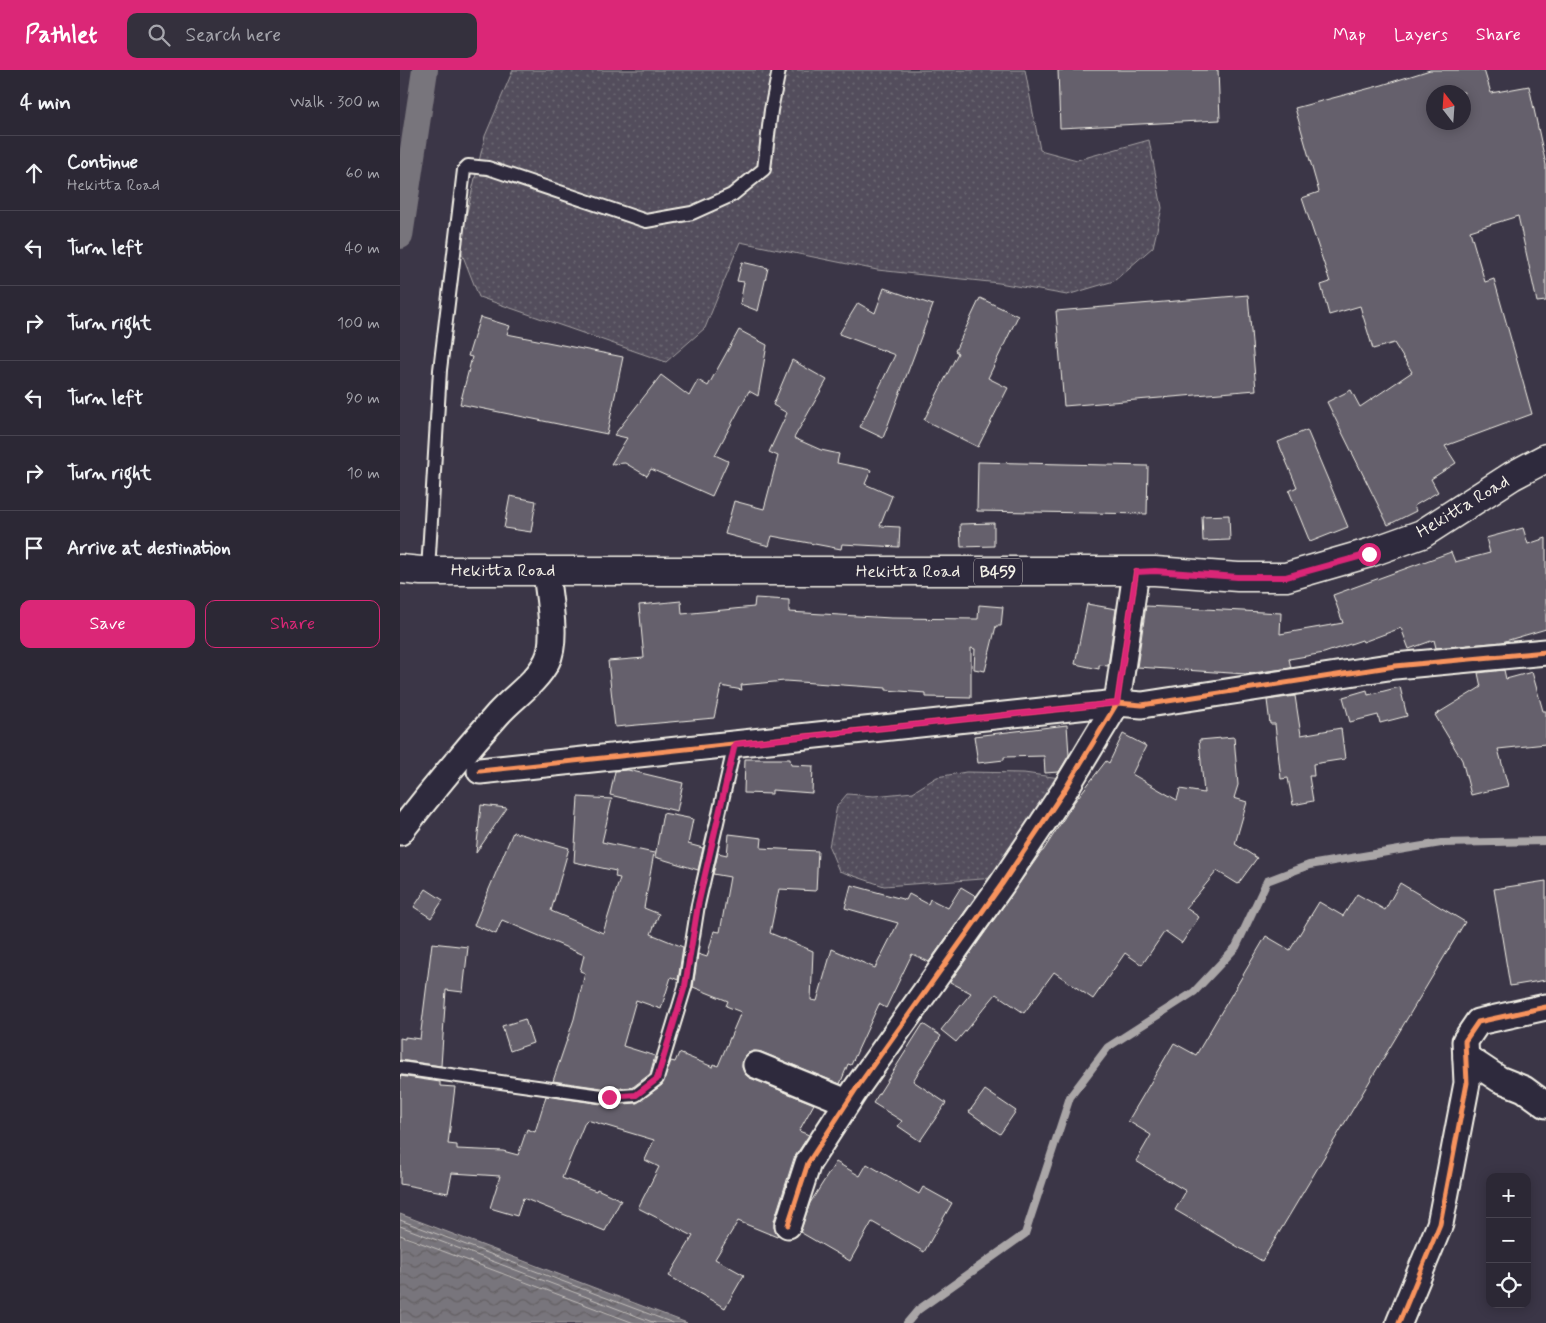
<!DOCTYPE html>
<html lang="en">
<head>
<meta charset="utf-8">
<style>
	body { margin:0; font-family:Mynerve,sans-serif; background:#34303d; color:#f1f3f6 }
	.controls { position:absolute; right:15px; bottom:15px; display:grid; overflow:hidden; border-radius:10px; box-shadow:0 2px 12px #0003 }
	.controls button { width:45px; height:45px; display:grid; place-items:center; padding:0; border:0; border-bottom:1px solid #484450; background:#2c2835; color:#f1f3f6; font:25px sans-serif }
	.compass { position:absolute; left:1026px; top:15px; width:45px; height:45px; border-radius:50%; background:#2c2835; box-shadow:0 2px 12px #0003; rotate:343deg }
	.stop { position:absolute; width:15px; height:15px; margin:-11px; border:4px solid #db2777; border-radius:50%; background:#fff }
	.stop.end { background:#db2777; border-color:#fff; box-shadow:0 1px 5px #0008 }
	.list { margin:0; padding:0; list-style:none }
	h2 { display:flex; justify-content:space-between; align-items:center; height:65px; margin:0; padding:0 20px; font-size:21px }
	h2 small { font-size:16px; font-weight:400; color:#a6a6ad }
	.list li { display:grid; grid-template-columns:32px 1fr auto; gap:15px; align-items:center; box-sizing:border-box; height:75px; padding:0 20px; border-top:1px solid #484450 }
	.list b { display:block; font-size:19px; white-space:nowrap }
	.list p { margin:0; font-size:16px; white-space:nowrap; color:#a6a6ad }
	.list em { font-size:16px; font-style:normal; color:#a6a6ad }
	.actions { display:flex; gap:10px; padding:15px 20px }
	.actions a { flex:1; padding:11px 0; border:1px solid #db2777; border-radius:10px; text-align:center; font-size:18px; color:#db2777 }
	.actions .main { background:#db2777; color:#fff }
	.icon { flex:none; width:28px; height:28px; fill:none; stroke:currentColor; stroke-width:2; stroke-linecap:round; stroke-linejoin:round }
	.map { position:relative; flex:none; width:1146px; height:1253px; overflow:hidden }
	header { display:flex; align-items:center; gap:30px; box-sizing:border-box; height:70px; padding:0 25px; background:#db2777; color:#fff }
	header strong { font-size:24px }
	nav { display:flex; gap:28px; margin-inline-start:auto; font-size:18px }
	.search { width:350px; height:45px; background:#34303d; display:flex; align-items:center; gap:12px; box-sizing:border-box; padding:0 18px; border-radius:10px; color:#a6a6ad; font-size:19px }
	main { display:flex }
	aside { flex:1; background:#2c2835 }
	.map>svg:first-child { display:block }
</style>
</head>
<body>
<header>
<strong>Pathlet</strong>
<div class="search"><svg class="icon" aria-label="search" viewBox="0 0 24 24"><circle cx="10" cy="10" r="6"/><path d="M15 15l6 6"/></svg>Search here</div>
<nav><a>Map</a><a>Layers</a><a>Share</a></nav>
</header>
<main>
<aside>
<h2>4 min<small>Walk · 300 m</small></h2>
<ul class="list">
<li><svg class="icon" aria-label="ahead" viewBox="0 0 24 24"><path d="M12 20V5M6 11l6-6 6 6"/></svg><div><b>Continue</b><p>Hekitta Road</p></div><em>60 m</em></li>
<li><svg class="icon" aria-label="left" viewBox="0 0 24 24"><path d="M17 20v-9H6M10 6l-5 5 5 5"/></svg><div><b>Turn left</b></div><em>40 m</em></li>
<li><svg class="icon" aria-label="right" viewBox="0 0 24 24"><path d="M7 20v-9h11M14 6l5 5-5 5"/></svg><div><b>Turn right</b></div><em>100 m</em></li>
<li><svg class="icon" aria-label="left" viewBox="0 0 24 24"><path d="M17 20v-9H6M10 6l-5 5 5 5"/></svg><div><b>Turn left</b></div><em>90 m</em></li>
<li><svg class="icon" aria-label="right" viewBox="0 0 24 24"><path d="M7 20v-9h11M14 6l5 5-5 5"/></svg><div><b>Turn right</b></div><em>10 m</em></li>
<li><svg class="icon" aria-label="arrive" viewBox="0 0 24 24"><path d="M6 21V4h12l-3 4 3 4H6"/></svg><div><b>Arrive at destination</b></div></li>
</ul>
<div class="actions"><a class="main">Save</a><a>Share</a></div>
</aside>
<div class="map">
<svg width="1146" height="1253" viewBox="0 0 1146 1253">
	<defs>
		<pattern id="grass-dots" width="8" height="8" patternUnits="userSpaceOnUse" patternTransform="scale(1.25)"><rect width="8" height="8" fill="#534e5c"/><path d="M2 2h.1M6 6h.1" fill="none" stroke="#6c6873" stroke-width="1.8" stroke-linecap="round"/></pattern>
		<pattern id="water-waves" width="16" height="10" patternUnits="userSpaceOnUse" patternTransform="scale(1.25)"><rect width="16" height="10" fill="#78747b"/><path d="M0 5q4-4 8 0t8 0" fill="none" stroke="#636063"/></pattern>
	</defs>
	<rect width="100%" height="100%" fill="#3b3647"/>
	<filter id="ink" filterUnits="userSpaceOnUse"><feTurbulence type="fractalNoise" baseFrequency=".02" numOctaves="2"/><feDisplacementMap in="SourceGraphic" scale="10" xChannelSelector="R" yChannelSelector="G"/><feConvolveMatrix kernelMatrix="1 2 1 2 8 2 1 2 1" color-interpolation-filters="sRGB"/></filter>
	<g filter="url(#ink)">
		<!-- grass -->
		<g fill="url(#grass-dots)" stroke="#a4a0a2">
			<path d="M113,0h512l15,80 37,10 72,-20 13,68 -9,39 -39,34 -47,14 -68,-12 -122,-13 -137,-28 -35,86 -39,34 -187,-65 -20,-51 26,-110z"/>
			<path d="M566,702l58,1 36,5 -64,100 -112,8 -45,-15 -10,-24 8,-41 10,-12 27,2 39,-4 24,-15z"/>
		</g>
		<!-- water -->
		<path fill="url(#water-waves)" stroke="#aaa6a7" d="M0,1144l287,109h-287z"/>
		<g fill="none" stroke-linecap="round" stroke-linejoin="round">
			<!-- shore -->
			<g stroke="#c2bfbc" stroke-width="1">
				<path d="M0,1150l273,103"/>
				<path d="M0,1156l255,97"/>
				<path d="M0,1165l234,88"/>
			</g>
			<!-- stream -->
			<path stroke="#aaa6a7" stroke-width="8" d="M507,1253l11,-13 107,-76 45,-137 38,-50 86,-55 42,-45 31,-66 42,-16 132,-22 105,-2"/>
			<!-- canal -->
			<path stroke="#78747b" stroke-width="26" d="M0,166l25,-166"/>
		</g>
		<!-- building -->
		<g fill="#65616c" stroke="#f4f1e8" fill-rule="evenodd">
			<path d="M658,0h160l2,50 -160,8z"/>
			<path d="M1030,0h54l7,23 38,-7 17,79v136l-9,1 -19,-86 -48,15 15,51 9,-3 38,135 -87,32 11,17 -25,16 7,13 -24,14 2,5 -28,14 -61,-123 24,-12 9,17 52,-35 -18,-29 -21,6 -13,-43 -31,9 -8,-30 9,-3 -28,-84 17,-6 -24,-84 87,-23zM1034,22h30v30h-30z"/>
			<path d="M342,192l26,6 -10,43 -18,-7 4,-22 -7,-1z"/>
			<path d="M484,218l49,17 -50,133 -23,-11 35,-72 -56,-21 19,-31 17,10z"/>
			<path d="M848,225l8,95 -192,16 -8,-95z"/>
			<path d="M580,228l38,18 -30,62 20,10 -30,59 -54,-27 34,-67 -3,-2z"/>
			<path d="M80,247l30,9 -3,8 116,23 -16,77 -147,-30 12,-47 -4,-1z"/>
			<path d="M339,260l28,15 -9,51 -9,-5 -34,64 13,6 -16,35 -61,-27 -4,7 -22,-13 -14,1 16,-26 -13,-3 47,-60 28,21 9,-16 10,6z"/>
			<path d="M392,290l35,20 -33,58 27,12 18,4 -2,9 34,7 -6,14 27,12 -12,30 20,1 -1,20 -57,-3 -1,5 -69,-13 -3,10 -44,-12 9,-33 30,8 14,-53 -9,-4 18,-39 -14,-8z"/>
			<path d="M907,360l41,97 -38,15 -21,-51 8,-4 -19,-45z"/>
			<path d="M578,392l170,4 -1,48 -170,-3z"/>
			<path d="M110,426l26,5 -5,31 -27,-4z"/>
			<path d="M829,445l1,25 -27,1 -1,-25z"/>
			<path d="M594,453v23l-33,1 -1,-23z"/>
			<path d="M1123,458l5,16 18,-6v91l-44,13 -66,6 -2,-8 -25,9 -8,-21 -38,14 -1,-2 -38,13 -35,6 2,9 -45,6 -109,-7 9,-61 135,7 -1,21 63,-11 -10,-28 118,-43 4,10 35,-9 -4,-15z"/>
			<path d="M355,528l34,2v12l102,6 87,1 1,-14 24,2 -2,19h-5l-11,45 -11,-2 1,-20 -4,-1v50l-45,-1v-4l-40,-3v-2l-101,-7 -44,4 1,5 -21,-4 -7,32 -99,9 -7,-66 36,-3 -5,-53 42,-4 1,13 72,-7z"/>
			<path d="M687,534l29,5 -8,57 -9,-1v4l-24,-5z"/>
			<path d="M1104,600l2,9 26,-7 11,39h3v33l-48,5 10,37 -37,9 -9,-35 -27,-45 46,-28 -3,-14z"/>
			<path d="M1000,617l7,29 -27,7 -2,-8 -28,7 -7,-25 24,-7 1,5z"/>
			<path d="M895,626l6,39 40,-7 4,31 -32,5 1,12h-5l4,25 -20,4 -5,-27 -7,1 -6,-55h-5l-3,-24z"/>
			<path d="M667,655l2,30 -10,17 -14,1 -1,-17 -40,1v3l-26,3 -4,-27z"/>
			<path d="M723,664l23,12 -14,28 45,26 3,-11 24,4 -5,-53 35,-3 4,48 -4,13 13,4 -12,42 22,14 -19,26 -21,-13 -31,37 13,9 -17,26 -17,-12 -23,34 -17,-12 -32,46 -39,-27 -30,41 -28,-19 -40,48 -15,-12 30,-37 -21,-11 92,-131h1l32,-50 31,-40 3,2z"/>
			<path d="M345,689h45l1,6 22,1 -1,27 -40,-3v4l-28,-1z"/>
			<path d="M228,700l55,13 -6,28 -67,-16 5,-24z"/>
			<path d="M178,727l34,2 -10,43 52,11 -10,55 15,6 -8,20 32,13 -5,33 -7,-3 -10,32 -25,-9 -13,46 32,10 -5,18 -17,13 -24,2 -56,-8 21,-62 11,-46 -5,-2 4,-16 -82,-35 -6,14 -22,-9 39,-93 56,16 -18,63 52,22 17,-55 -5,-1 1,-6 -42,-9z"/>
			<path d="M81,735l26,3 -31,45z"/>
			<path d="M263,743l30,6 -5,25 15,4 -5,22 -43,-13z"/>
			<path d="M329,764l33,4 -1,10 57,3 -2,40 -37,-2 -9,44 43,18 -2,49 6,1 15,-52 43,19 23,-45 -53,-15 6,-23 55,15 3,-6 19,10 2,-5 18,9 13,-21 15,9 -47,66 -17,-8 -26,54 -7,-4 -28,61 -3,-1 -8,20 -79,-32 -7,-1 -6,2 -5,6 -1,8 3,7 5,4 64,26 -15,27 10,4 -15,23 -20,63v7l4,7 -1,2 -39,-16 -23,38 29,16 -19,33 -56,-32 24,-40 -55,-28 21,-41 -14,-7 9,-20 -67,-20 -2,2 -23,56 34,13 1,-2 24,11 -16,31 -82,-33 -6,18 -27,-8 10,-32 -48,-3 -4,20 -48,-9v-108l40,6v4l15,1 -7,57 9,1v4l46,2 15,4 9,-26 8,3 11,-36 62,9 29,-2 25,-18 9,-24 4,1 4,-9 34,14 1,-3 4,2 23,-54 -15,-6 2,-5 -35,-14 5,-33 9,3 7,-26 6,1 10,-55 -17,-3 5,-21 9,2z"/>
			<path d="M1146,811v99l-36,6 -16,-97z"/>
			<path d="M1000,813l65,39 -203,339 -87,-51 11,-19 -50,-30 15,-26 -23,-14 46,-78 22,12 70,-119 24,14 29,-48 24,14 14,-22 28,16z"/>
			<path d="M26,819l17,11 -12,18 -17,-11z"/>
			<path d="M32,873l36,4 -5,45 -17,-2 -5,76 -41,-6v-22l5,1v-2l15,2z"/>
			<path d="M125,949l8,24 -23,8 -8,-25z"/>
			<path d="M523,954l18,12 -28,45 33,22 -26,38 -22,-15 4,-5 -29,-18z"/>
			<path d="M585,1020l31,21 -16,23 -31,-22z"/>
			<path d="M436,1092l24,14 7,-12 52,30 4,-7 29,16 -28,49 -52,-30 -22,39 -50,-29 10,-29z"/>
		</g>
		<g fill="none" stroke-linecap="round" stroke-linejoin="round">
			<!-- lane casing -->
			<g stroke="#f4f1e8" stroke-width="16">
				<g id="lane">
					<path d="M28,501l12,-201 24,-200 4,-4 20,2 158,53 46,-8 40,-18 32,-26 7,-59 8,-40"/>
					<path d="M0,998l209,29 27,-2 21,-16 28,-92 13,-82 37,-161"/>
				</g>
			</g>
			<!-- street casing -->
			<g stroke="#f4f1e8" stroke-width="29">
				<g id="street">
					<path d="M80,701l637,-68 25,2 253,-39 151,-14"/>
					<path d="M0,762c31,-40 64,-80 98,-118 15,-17 38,-31 49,-53 11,-21 1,-66 -1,-90"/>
					<path d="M1066,987l33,22 25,10 22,16"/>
					<path d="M356,995l91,37"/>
					<path d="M388,1155l20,-62 48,-74 146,-205 62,-93 53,-88 19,-131"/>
					<path d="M999,1253l41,-99 27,-141 -2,-42 13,-19 68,-15"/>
				</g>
			</g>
			<!-- primary casing -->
			<g stroke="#f4f1e8" stroke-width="31">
				<path id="primary" d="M0,499l21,2h734l83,6h48l83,-24 53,-19 90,-58 34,-18"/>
			</g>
			<!-- lane -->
			<use href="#lane" stroke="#2f2a3d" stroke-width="12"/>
			<!-- street -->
			<use href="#street" stroke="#2f2a3d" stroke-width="25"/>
			<!-- primary -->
			<use href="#primary" stroke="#2f2a3d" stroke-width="28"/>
			<!-- cycleway casing -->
			<g stroke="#2f2a3d" stroke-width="8">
				<g id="cycleway">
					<path d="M80,701l637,-68 25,2 253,-39 151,-14"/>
					<path d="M388,1155l20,-62 48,-74 146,-205 62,-93 53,-88 19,-131"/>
					<path d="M999,1253l41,-99 27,-141 -2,-42 13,-19 68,-15"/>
				</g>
			</g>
			<!-- cycleway -->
			<use href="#cycleway" stroke="#f8935d" stroke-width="5"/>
		</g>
	</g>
	<g fill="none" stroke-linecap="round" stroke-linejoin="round" filter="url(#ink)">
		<!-- route -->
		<path stroke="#db2777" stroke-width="6" d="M209,1027l27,-2 21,-16 28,-93 13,-81 37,-161 382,-41 19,-131 19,-1 83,6h48l83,-23"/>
	</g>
	<g text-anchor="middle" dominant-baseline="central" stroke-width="4" stroke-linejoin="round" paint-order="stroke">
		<!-- shield labels -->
		<rect fill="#2f2a3d" stroke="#b9b5b5" stroke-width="1" x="574" y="488.5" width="48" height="27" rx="4"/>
		<g font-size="16" font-weight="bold" fill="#f4f1e8">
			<text x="598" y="502">B459</text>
		</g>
		<!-- street labels -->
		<g font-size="18" fill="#f4f1e8" stroke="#2f2a3d">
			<text transform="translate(1063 437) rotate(-31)">Hekitta Road</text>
			<text x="103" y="501">Hekitta Road</text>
			<text x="508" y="502">Hekitta Road</text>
		</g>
	</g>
</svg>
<div class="controls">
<button>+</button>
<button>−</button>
<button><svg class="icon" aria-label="locate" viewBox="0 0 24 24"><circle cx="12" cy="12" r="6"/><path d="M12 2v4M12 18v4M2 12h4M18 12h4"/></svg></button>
</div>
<svg class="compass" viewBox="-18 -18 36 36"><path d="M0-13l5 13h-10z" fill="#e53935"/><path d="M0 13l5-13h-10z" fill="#a6a6ad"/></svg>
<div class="stop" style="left:969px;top:484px"></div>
<div class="stop end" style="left:209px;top:1027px"></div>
</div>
</main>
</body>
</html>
